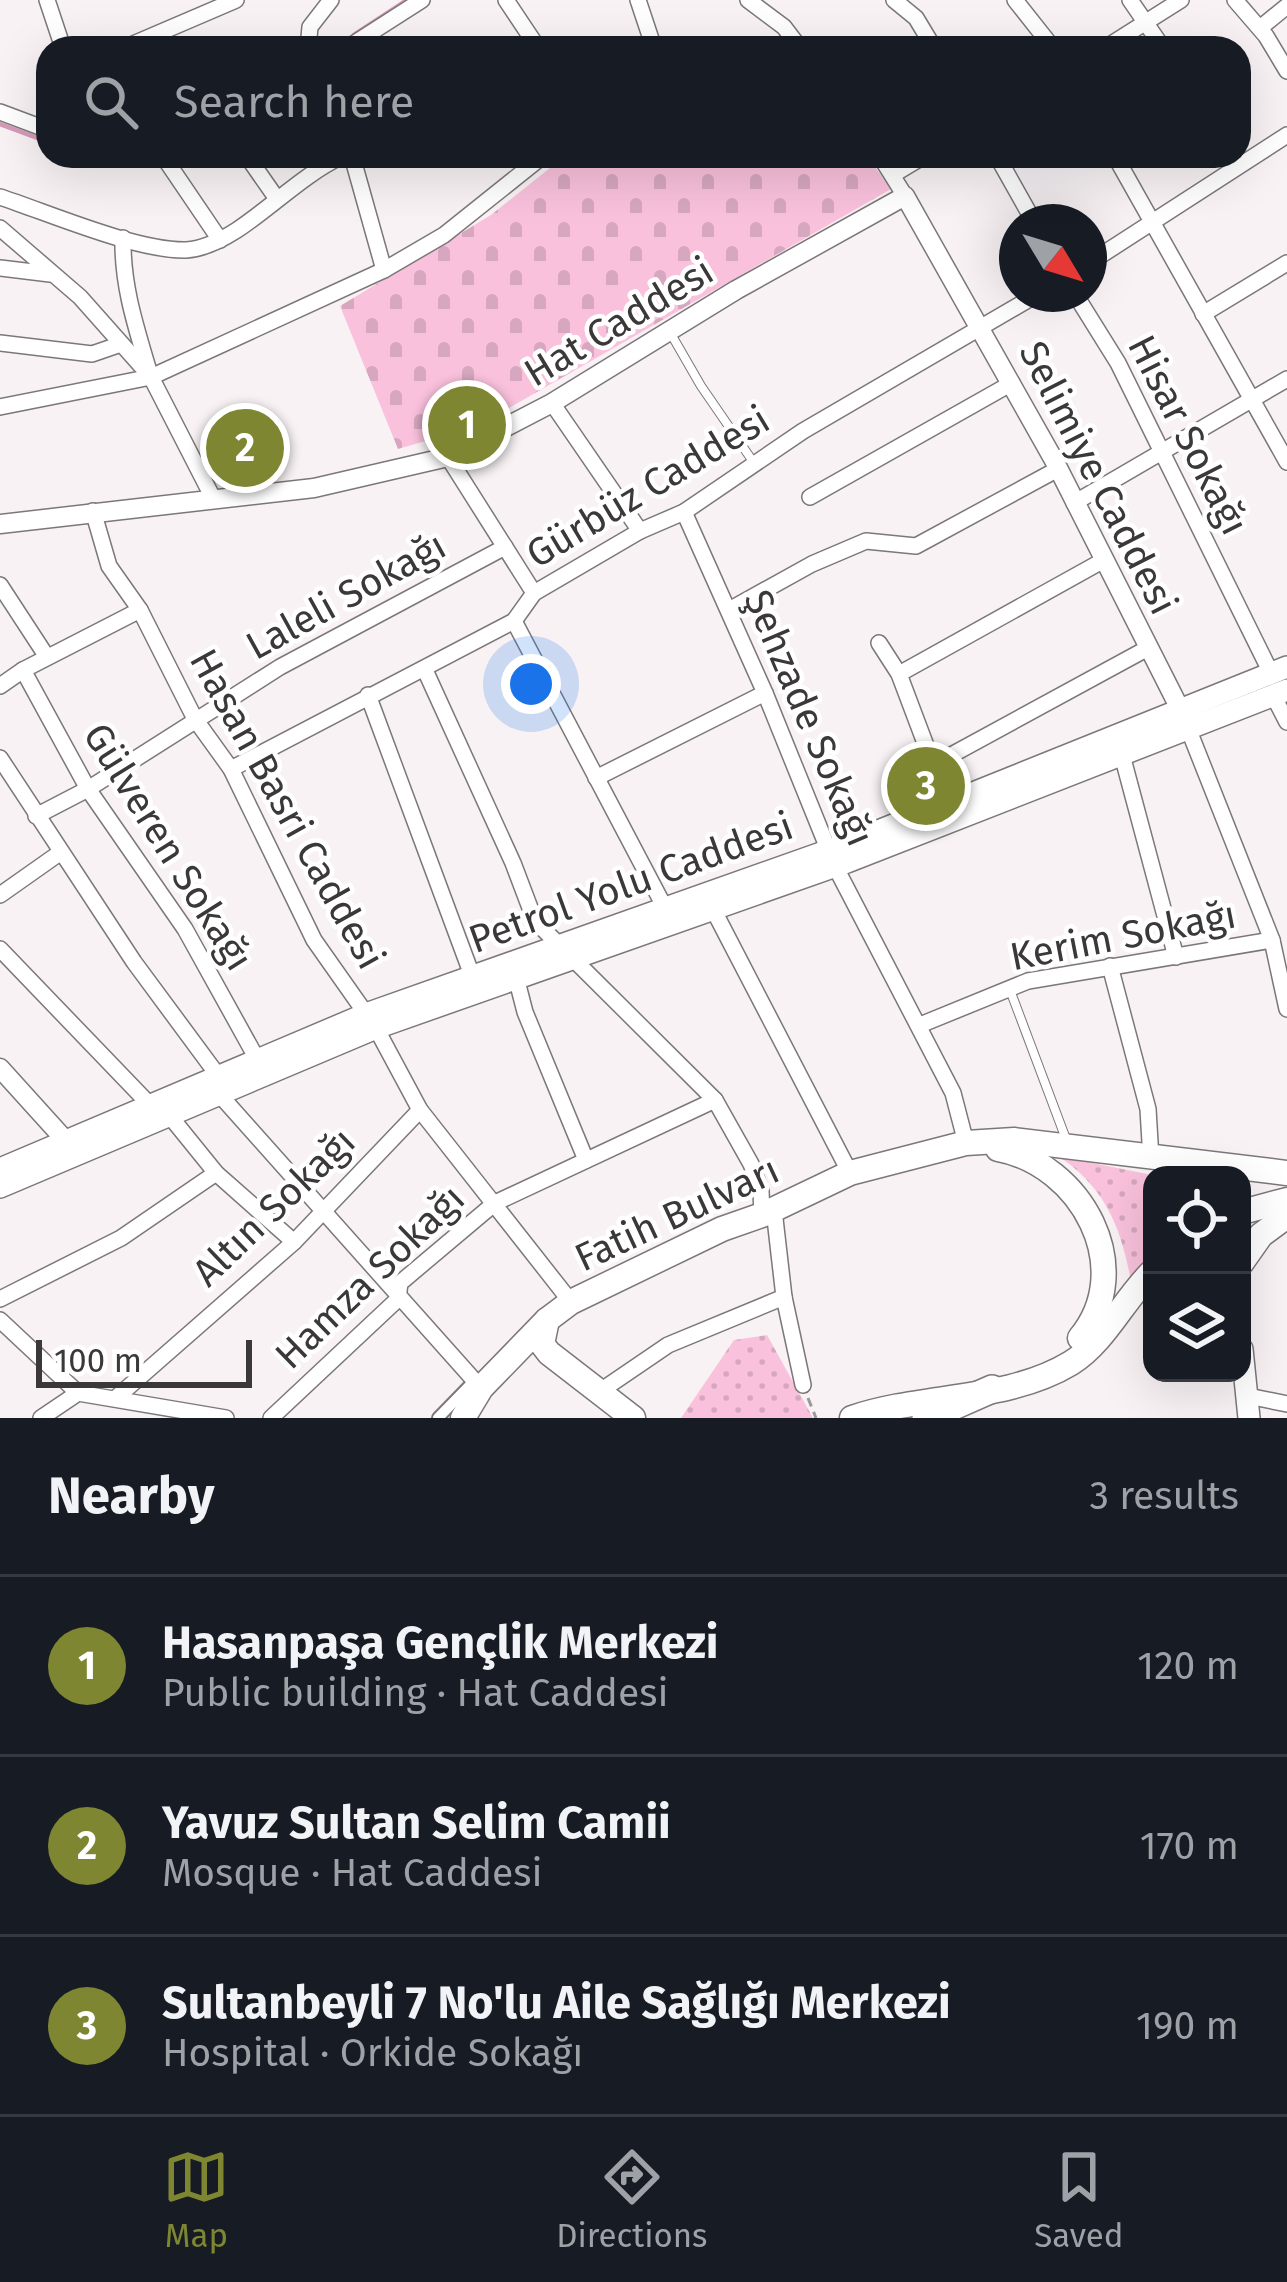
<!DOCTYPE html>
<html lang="en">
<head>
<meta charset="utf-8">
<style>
	body { margin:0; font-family:"Fira Sans",sans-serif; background:#20242c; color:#f1f3f6 }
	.controls { position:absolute; right:36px; bottom:36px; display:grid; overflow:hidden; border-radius:24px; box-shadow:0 12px 48px #0002 }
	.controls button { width:108px; height:108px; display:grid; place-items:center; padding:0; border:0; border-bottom:3px solid #363941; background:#171b24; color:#f1f3f6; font:60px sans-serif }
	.compass { position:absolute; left:999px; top:204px; width:108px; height:108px; border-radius:50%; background:#171b24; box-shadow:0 12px 48px #0002; rotate:128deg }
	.scale { position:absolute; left:36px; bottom:30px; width:216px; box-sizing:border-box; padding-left:12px; border:6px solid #3a3839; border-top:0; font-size:33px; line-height:42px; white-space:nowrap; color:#3a3839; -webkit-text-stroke:9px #fff; paint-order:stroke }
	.you { position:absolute; left:531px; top:684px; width:42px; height:42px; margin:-30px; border:9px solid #fff; border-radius:50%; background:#1a73e8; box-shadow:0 0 0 18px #1a73e833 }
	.badge { display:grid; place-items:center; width:78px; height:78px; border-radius:50%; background:#7e8632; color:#fff; font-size:39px; font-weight:700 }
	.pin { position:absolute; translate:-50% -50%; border:6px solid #fff; box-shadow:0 3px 12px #0006 }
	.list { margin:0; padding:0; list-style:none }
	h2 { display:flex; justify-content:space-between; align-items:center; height:156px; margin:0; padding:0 48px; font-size:51px }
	h2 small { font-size:39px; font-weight:400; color:#9ea1a6 }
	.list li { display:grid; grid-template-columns:78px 1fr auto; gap:36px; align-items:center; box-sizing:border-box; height:180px; padding:0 48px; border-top:3px solid #363941 }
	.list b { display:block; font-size:45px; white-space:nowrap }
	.list p { margin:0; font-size:39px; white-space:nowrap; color:#9ea1a6 }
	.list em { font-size:39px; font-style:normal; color:#9ea1a6 }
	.icon { flex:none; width:66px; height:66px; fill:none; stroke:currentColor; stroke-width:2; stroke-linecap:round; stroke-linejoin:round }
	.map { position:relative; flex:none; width:1287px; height:1418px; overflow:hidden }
	.search { position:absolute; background:#171b24; box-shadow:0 12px 48px #0002; left:36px; right:36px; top:36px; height:132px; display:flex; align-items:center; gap:30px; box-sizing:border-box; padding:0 42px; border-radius:36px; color:#9ea1a6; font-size:45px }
	.sheet { height:696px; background:#171b24 }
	nav { display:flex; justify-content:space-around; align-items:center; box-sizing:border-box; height:168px; border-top:3px solid #363941; background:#171b24; font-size:33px; color:#9ea1a6 }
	nav a { display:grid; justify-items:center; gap:6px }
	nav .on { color:#7e8632 }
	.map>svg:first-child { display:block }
</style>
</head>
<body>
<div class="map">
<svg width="1287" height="1418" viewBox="0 0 1287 1418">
	<defs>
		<pattern id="grass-dots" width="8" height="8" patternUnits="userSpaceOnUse" patternTransform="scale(3)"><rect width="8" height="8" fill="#f9c1dc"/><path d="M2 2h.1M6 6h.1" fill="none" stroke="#d6a7be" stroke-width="1.8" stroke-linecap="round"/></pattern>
		<pattern id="cemetery-stones" width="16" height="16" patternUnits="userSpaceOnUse" patternTransform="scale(3)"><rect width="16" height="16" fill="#f9c1dc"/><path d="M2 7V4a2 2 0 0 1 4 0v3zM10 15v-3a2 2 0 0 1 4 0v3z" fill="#d6a7be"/></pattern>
	</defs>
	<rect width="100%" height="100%" fill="#f8f2f5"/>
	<!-- grass -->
	<g fill="url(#grass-dots)">
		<path d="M1058,1156l94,19v90l-21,16c-10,-54 -26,-94 -73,-125z"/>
		<path d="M767,1335l46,83h-132l53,-78z"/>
	</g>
	<!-- cemetery -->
	<path fill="url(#cemetery-stones)" d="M565,156h302l24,33 -382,219 -39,20 -72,21 -58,-143 151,-91z"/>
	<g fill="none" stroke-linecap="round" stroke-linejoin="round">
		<!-- stream -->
		<g stroke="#d69ab7" stroke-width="4.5">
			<path d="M354,35l53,-35"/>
			<path d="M0,124l48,18"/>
		</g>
		<!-- service casing -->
		<g stroke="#7c7779" stroke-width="10">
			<g id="service">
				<path d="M671,334l30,52 53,77"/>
				<path d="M1010,990l56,149"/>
			</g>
		</g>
		<!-- pedestrian casing -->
		<g stroke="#7c7779" stroke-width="14">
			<path id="pedestrian" d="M438,1418l37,-38"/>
		</g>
		<!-- minor casing -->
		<g stroke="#7c7779" stroke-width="18">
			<g id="minor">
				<path d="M47,0l16,48"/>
				<path d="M506,0l32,48"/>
				<path d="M638,0l16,48"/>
				<path d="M748,0l36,27 16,21"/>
				<path d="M894,0l22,18 18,30"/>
				<path d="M1015,0l38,48"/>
				<path d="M1130,0l33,48"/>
				<path d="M1235,0l31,36 21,35"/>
				<path d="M1260,28l27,-22"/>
				<path d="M124,48l112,-48"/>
				<path d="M308,48l2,-21 21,-27"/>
				<path d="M347,48l75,-48"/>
				<path d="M1105,48l76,-48"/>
				<path d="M0,112l48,18"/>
				<path d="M163,156l57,84"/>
				<path d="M247,156l30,43"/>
				<path d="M352,156l32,114"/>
				<path d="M880,156l25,40"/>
				<path d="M997,156l37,66"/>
				<path d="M1115,156l172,306"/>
				<path d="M894,174l30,-18"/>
				<path d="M0,197c49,16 136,54 186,53 17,-1 37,-11 51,-20 36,-24 66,-55 105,-74"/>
				<path d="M0,228l80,69 71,80 62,121"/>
				<path d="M123,238c-1,46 12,86 25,130"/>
				<path d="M1089,263l198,-128"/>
				<path d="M0,268l50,6"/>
				<path d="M1075,294l43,69 153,310"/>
				<path d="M1203,314l84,-51"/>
				<path d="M0,343l92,11 29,-10"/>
				<path d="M552,403l88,128"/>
				<path d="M0,407l151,-30 233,-107 60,-35 99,-79"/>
				<path d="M448,457l86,136"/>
				<path d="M810,497l202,-114"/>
				<path d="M1074,503l213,-124"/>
				<path d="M93,511l16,55 31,44 55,109 36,50 83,171 62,88 44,82 151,192"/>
				<path d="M684,512l81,181 70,173 118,227 13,50"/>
				<path d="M0,585l47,72"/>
				<path d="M729,610l83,-46 54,-23 50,5 142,-77"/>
				<path d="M514,621l151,287"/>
				<path d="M879,643l20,31 49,130"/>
				<path d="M23,670l65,119 97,140 72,130"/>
				<path d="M425,670l88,193 22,58 180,179 36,64 10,27 1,24"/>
				<path d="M899,674l205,-114"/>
				<path d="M0,686l23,-16 117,-60"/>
				<path d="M368,695l105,283"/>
				<path d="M1273,695l14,27"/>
				<path d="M1186,723l86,217 15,69"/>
				<path d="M1122,755l54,202"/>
				<path d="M0,758l134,204 88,119"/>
				<path d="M933,765l215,-117"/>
				<path d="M231,769l283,-148 20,-28 106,-62 44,-19 119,-81 235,-137"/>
				<path d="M596,778l169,-85"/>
				<path d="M36,816l52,-27 192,-122 225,-120"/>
				<path d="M0,895l61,-43"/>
				<path d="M713,909l137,264"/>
				<path d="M0,949l151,157"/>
				<path d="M1110,966l38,143 3,50"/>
				<path d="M517,981l8,31 61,148"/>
				<path d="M920,1025l108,-44 244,-41"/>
				<path d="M219,1094l262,294"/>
				<path d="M169,1115l47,58 78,69"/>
				<path d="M774,1210l10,87 19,88"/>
				<path d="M0,1299l121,-61 95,-65"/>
				<path d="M0,1320l78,73"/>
				<path d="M599,1392l69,-47 116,-48"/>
				<path d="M1248,1396l39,8"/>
				<path d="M117,1397l177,-155 126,-132"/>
				<path d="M41,1418l37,-25 148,25"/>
				<path d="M271,1418l127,-119 2,-16 95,-80 220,-103"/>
			</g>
		</g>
		<!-- tertiary casing -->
		<g stroke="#7c7779" stroke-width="21">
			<g id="tertiary">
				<path d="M0,524l314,-36 134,-31 104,-54 184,-113 169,-94 150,266 125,247"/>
				<path d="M0,1068l66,73"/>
			</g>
		</g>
		<!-- secondary casing -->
		<g stroke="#7c7779" stroke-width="24">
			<g id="secondary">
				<path d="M0,1169l366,-155 475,-168 446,-179"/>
				<path d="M0,1187l376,-159 471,-166 440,-172"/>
				<path d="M1242,1349l7,69"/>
			</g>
		</g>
		<!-- primary casing -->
		<g stroke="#7c7779" stroke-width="27">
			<g id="primary">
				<path d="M998,1149c83,15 140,119 82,189"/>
				<path d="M1242,1212l45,-12"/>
				<path d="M1242,1262l19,-27 26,-19"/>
				<path d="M547,1320l-5,24 7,9 84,65"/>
				<path d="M463,1418l18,-30 66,-68 24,-18 151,-73 40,-14 88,-42 116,-30 48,-3 273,33"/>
				<path d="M852,1418c69,-24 155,-16 219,-55 33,-20 53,-64 81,-91"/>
			</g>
		</g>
		<!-- motorway casing -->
		<g stroke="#7c7779" stroke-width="30">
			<path id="motorway" d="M926,1418l66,-29"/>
		</g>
		<!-- path -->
		<path stroke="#9c989a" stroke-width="3" stroke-dasharray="9 6" stroke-linecap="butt" d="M808,1398l8,20"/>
		<!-- service -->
		<use href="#service" stroke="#fff" stroke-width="8"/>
		<!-- pedestrian -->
		<use href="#pedestrian" stroke="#fff" stroke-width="10"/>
		<!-- minor -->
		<use href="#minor" stroke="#fff" stroke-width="15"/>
		<!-- tertiary -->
		<use href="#tertiary" stroke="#fff" stroke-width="18"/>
		<!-- secondary -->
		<use href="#secondary" stroke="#fff" stroke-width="21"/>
		<!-- primary -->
		<use href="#primary" stroke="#fff" stroke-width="24"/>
		<!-- motorway -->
		<use href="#motorway" stroke="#fff" stroke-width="27"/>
	</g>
	<g text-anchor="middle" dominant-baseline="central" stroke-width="9" stroke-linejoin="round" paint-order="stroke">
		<!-- street labels -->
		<g font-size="39" fill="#3a3839" stroke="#fff">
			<text transform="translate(619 322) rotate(-31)">Hat Caddesi</text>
			<text transform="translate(1188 435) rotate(63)">Hisar Sokağı</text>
			<text transform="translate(1098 478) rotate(63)">Selimiye Caddesi</text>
			<text transform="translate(648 487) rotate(-31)">Gürbüz Caddesi</text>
			<text transform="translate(346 596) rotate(-29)">Laleli Sokağı</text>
			<text transform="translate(809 718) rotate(67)">Şehzade Sokağı</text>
			<text transform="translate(287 809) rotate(61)">Hasan Basri Caddesi</text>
			<text transform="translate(168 847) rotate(58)">Gülveren Sokağı</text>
			<text transform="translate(631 883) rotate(-20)">Petrol Yolu Caddesi</text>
			<text transform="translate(1123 936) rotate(-11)">Kerim Sokağı</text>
			<text transform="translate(274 1207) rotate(-44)">Altın Sokağı</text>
			<text transform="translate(677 1214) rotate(-25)">Fatih Bulvarı</text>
			<text transform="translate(370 1277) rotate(-44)">Hamza Sokağı</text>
		</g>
	</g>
</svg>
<div class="controls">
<button><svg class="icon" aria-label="locate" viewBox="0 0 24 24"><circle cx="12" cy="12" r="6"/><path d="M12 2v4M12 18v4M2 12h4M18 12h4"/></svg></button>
<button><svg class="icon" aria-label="layers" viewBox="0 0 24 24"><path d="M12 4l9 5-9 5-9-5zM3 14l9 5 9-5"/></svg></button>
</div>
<svg class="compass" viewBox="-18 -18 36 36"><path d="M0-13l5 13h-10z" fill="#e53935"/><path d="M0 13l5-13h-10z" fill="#9ea1a6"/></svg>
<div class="scale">100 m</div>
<div class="you"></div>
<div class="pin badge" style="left:467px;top:425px">1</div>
<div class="pin badge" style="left:245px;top:448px">2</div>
<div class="pin badge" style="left:926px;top:786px">3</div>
<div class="search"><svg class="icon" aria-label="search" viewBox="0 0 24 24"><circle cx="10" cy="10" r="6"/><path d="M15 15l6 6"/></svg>Search here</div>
</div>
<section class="sheet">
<h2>Nearby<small>3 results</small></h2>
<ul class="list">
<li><span class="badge">1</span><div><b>Hasanpaşa Gençlik Merkezi</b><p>Public building · Hat Caddesi</p></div><em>120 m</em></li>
<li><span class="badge">2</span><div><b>Yavuz Sultan Selim Camii</b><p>Mosque · Hat Caddesi</p></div><em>170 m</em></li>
<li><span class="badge">3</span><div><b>Sultanbeyli 7 No'lu Aile Sağlığı Merkezi</b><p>Hospital · Orkide Sokağı</p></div><em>190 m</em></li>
</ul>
</section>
<nav>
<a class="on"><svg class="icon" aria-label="map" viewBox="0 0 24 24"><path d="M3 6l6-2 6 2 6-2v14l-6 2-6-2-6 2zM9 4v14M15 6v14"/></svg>Map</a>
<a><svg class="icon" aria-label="directions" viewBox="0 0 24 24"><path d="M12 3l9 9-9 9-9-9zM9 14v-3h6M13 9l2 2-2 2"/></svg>Directions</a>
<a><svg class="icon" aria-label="saved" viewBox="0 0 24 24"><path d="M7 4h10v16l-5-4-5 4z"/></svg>Saved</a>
</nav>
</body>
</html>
